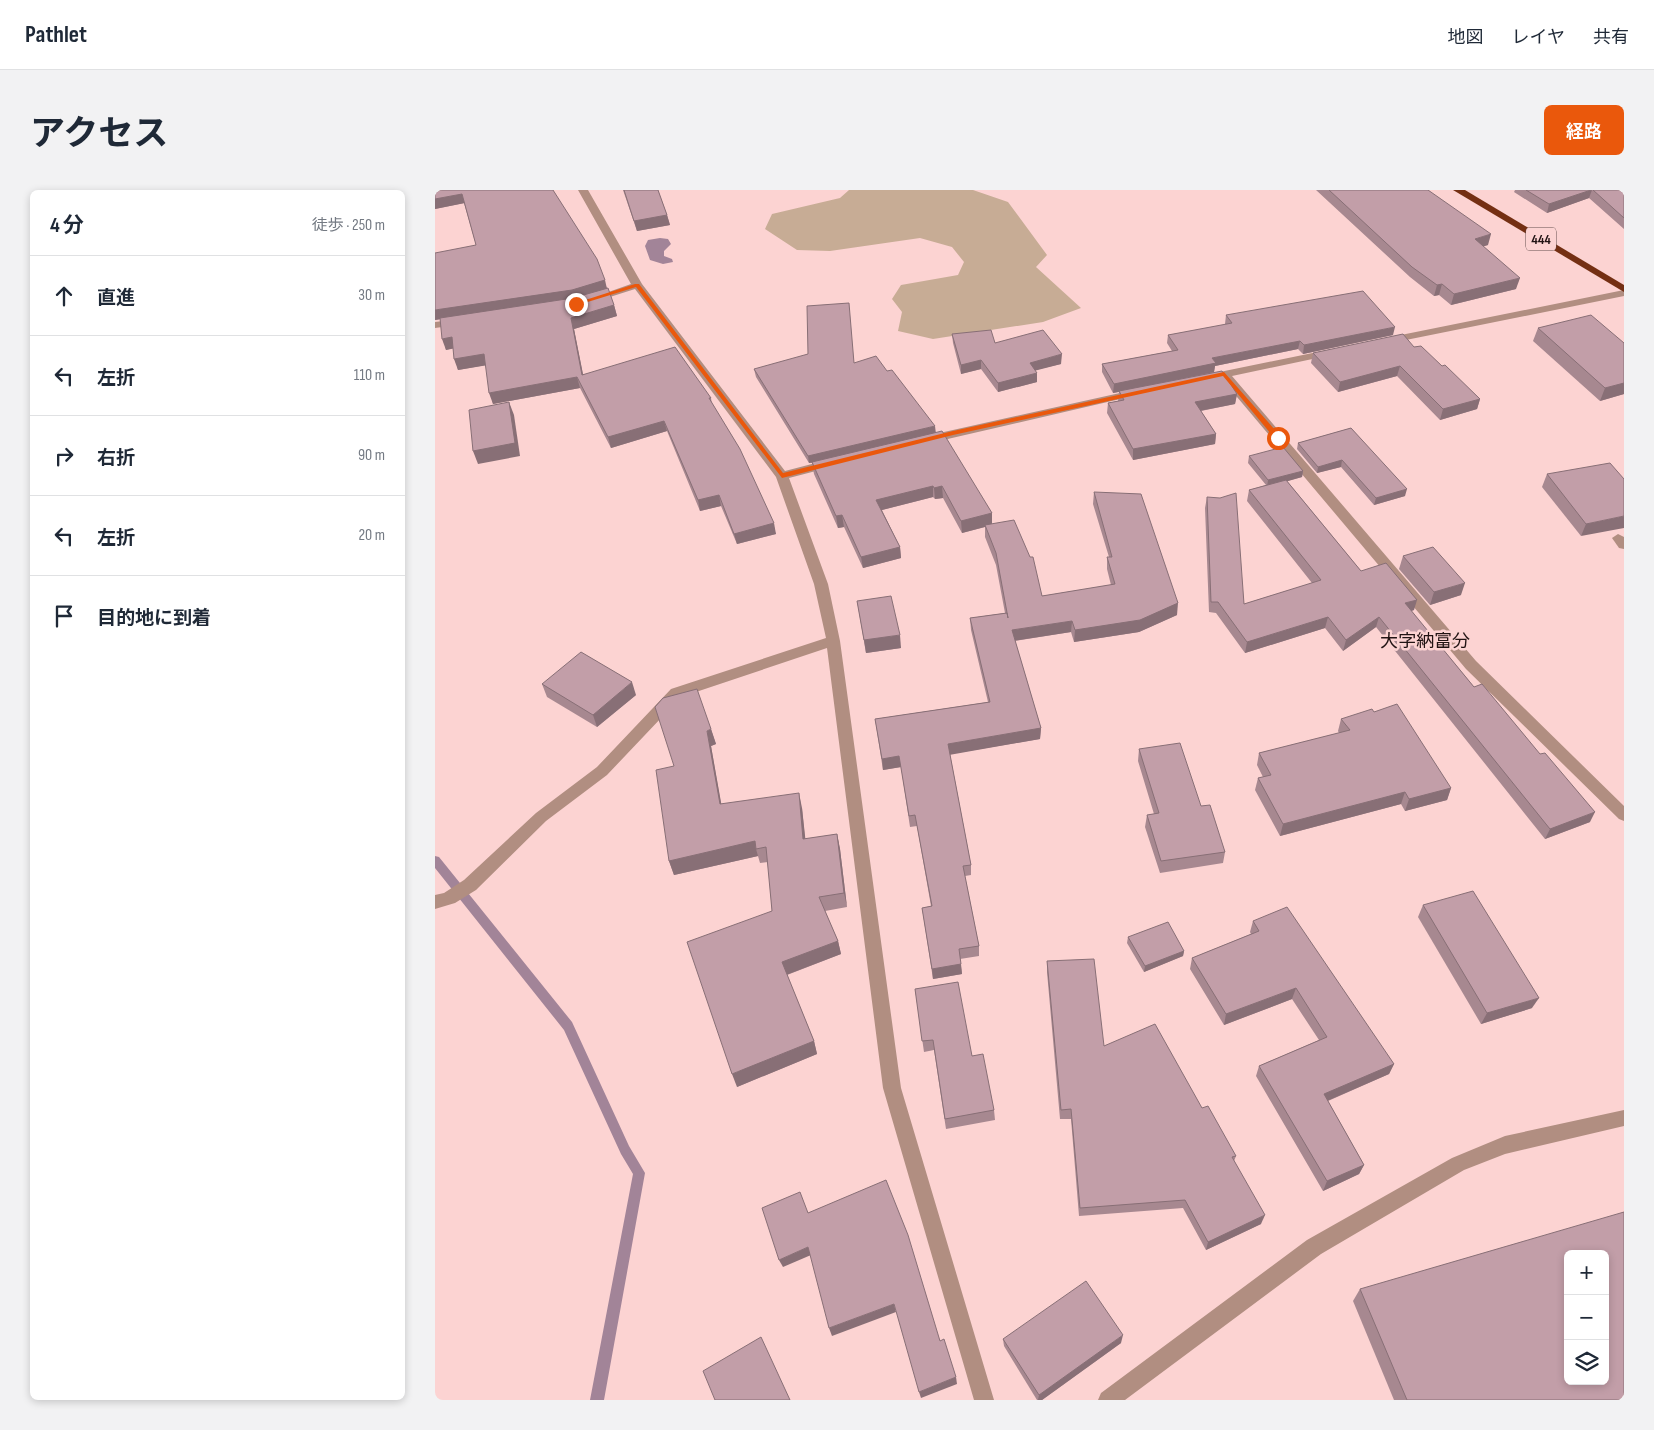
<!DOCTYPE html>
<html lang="ja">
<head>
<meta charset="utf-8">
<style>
	body { margin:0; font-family:"Sofia Sans Condensed","Noto Sans JP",sans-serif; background:#f2f2f3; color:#1f2937 }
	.controls { position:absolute; right:15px; bottom:15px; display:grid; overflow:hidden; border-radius:8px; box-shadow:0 2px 8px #0003 }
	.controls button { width:45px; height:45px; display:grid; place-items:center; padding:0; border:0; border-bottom:1px solid #e0e1e3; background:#fff; color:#1f2937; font:25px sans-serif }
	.stop { position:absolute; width:15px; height:15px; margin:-11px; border:4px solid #ea580c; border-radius:50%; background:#fff }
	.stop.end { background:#ea580c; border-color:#fff; box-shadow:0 1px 5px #0008 }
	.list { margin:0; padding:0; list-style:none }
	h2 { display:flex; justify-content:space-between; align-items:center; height:65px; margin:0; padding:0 20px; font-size:21px }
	h2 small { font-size:16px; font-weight:400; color:#747a83 }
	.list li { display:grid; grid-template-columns:32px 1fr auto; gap:15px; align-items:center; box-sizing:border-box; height:80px; padding:0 20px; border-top:1px solid #e0e1e3 }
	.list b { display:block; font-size:19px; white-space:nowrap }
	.list em { font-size:16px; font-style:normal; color:#747a83 }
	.icon { flex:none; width:28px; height:28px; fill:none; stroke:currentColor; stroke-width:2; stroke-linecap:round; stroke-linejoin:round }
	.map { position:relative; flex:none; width:1189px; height:1210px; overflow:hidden; border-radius:8px }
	header { display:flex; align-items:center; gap:30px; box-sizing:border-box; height:70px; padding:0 25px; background:#fff; border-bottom:1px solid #e0e1e3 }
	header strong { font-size:24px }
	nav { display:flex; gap:28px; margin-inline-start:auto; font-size:18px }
	.intro { display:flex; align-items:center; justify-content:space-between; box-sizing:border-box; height:120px; padding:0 30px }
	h1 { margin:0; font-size:35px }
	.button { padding:12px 22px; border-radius:8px; background:#ea580c; color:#fff; font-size:18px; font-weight:700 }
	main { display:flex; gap:30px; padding:0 30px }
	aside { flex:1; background:#fff; border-radius:8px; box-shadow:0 2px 8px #0003 }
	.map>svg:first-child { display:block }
</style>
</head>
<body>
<header>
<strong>Pathlet</strong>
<nav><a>地図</a><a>レイヤ</a><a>共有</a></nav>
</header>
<div class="intro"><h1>アクセス</h1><a class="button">経路</a></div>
<main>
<aside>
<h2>4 分<small>徒歩 · 250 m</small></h2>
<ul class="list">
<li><svg class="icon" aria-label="ahead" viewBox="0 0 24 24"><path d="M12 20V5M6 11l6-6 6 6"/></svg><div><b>直進</b></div><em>30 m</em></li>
<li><svg class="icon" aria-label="left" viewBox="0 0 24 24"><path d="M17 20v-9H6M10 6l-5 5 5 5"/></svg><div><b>左折</b></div><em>110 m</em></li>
<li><svg class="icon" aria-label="right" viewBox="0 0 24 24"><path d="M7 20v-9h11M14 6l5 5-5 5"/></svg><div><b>右折</b></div><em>90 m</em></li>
<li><svg class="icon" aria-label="left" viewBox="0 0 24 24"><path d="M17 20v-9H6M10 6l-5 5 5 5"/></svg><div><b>左折</b></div><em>20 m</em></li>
<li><svg class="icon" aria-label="arrive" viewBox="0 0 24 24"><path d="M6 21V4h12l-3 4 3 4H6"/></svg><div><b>目的地に到着</b></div></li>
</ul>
</aside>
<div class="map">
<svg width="1189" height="1210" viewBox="0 0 1189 1210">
	<rect width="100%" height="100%" fill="#fcd3d2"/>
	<!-- forest -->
	<path fill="#c7ac95" d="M414,0h124l35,12 39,53 -11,12 45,41 -38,14 -110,17 -35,-8 4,-19 -10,-13 9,-14 57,-10 6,-13 -12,-15 -32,-9 -90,13 -33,-1 -32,-21 7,-15 68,-16z"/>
	<!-- water -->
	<path fill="#a28498" d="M225,48l8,1 3,5 -7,7v5l8,3 1,3 -10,2 -13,-4 -5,-14 3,-6z"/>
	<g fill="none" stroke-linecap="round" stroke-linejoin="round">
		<!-- stream -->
		<path fill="#a28498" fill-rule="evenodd" d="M0,666l4,1 133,165 57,124 16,27 -41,227h-14l43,-226 -12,-20 -57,-124 -129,-162z"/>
		<!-- lane -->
		<path fill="#b18e81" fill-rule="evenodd" d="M1183,344l6,3v12l-5,-1 -7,-10z"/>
		<!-- street -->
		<g fill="#b18e81" fill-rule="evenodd">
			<path d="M143,0h10l54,94 143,187 46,-12 6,4 -2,3 -46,12 39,106 12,57 61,447 93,312h-20l-91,-312 -56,-440 -146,49 -74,78 -61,46 -70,69 -21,13 -20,6v-14l9,-2 20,-13 72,-67 61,-46 74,-78 155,-51 -12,-54 -38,-107 -141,-188 -44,14 -5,-3 45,-16z"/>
			<path d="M1189,100v6l-238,48 -5,-3 5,-3z"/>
			<path d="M25,129l4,1v4l-29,4v-6z"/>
			<path d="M897,159l6,3 -2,2 -104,22 244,285 148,145v15l-5,-2 -153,-150 -245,-291 -16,3 -6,-3 6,-3z"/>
			<path d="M703,199l6,3 -2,2 -216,50 -6,-4 6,-4z"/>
			<path d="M1189,920v16l-119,28 -41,16 -143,84 -196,146h-27l3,-7 206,-153 145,-82 53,-22z"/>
		</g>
		<!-- highway -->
		<path fill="#742f13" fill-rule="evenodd" d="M1018,0h12l159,95v7z"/>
	</g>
	<!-- wall -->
	<g fill="#a78890">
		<path d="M0,0h118l54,98 7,17 3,11 -43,13 9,45 128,24 1,6 64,130 -39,10 -16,-38 -21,5 -33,-80 -56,17 -31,-60 -87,16 -7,-39 -28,5 -5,-22 -7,2 -6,-31 -5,1 41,-75 -12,-42 -29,6z"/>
		<path d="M188,0h35l9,25 3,10 -33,6z"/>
		<path d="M881,0h112l60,55 -5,1 33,43 -65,16 -12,-10 -5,1 -24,-19z"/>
		<path d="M1080,0h109v39l-35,-31 -42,15 -33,-21z"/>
		<path d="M791,125l167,20 -90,19 -5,-5 -83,17 -1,6 23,22 -2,10 -34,7 15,23 -1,10 -82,16 -26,-47 1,-10 10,-2 1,-9 -6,1 -11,-21v-8l70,-13 -5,-8 1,-8 58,-10 -1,-1z"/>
		<path d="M1103,138l86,15v51l-24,7 -67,-60z"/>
		<path d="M517,144l43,9 66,21 -26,6 2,12 -39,10 -17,-23 -20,5 -8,-31z"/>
		<path d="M979,157l28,19 38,33 -3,10 -37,11 -43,-44 -59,16 -27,-29 2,-10z"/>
		<path d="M319,179l182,63 56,81v11l50,72 69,-11 -4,-16v-12h2l-16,-53 1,-12 83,123 -38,17 -65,10 -3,-10 -56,9 26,87 -1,11 -90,15 21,111v10l-6,1 14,70v10l-19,3 2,15 -29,5 -11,-71 9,-2 -14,-80 -7,1 -9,-60 -18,3 -8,-51 113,-17 -17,-72 -1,-12 35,-5 -9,-48 -11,-28v-10l-23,6 -19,-35 -8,1 -2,-2 -51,13 18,37 1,11 -38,10 -19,-41 -6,1 -24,-54 -2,-11h-3l-53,-86z"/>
		<path d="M916,238l54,68 -31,9 -33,-38 -24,6 -20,-24 1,-6z"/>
		<path d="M814,266l54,15 -1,6 -15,4 74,90 53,39 -3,1 63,76 116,135 -45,17 -169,-212 -33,24 -18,-23 -80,25 -29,-40 -7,-1 -4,-104 2,-11 37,107 68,-21 -65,-82 2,-11 17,-5 -18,-22z"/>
		<path d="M1112,284l77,5 -43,57 -39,-49z"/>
		<path d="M968,366l58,39 -31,10 -31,-36z"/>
		<path d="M422,411l44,47 -35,5z"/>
		<path d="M107,494l94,11 -39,32 -50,-30z"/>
		<path d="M939,522l77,76 -4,12 -42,11 -4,-7 -121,32 -25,-46 3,-12 5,-1 -6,-12 2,-12 80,-20 -1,-2 3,-12z"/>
		<path d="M276,539l5,15 -5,2 10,58 81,4 3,31 32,-5 3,15 7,58 -22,4 13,30 3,13 -54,21 27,66 3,13 -80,33 35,-176 -4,-49 -8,1 -2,-7 -84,19 -5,-14 5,-95z"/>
		<path d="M704,559l62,57 24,46 -2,11 -63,10 -15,-46 2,-12 7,-1 -16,-53z"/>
		<path d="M988,715l109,103 -51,16 -63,-107z"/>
		<path d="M818,731l141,143 -5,10 -61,27 36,64 -5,9 -36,17 -67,-115 3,-10 60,-26 -27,-41 -68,26 -34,-56 2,-11 59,-24 -1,-2z"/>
		<path d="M693,747l56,14 -1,5 -39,16 -17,-29z"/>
		<path d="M612,771l57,85 98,62 34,48 -2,5 27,63 -55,26 -23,-42 -104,8 -8,-97h-11l-13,-147z"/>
		<path d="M480,799l57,67 22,54 1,10 -49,9 -12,-79 -10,2z"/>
		<path d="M925,1099l264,111h-230l-41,-99z"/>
		<path d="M568,1149l118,4 -79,57h-5l-33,-54z"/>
	</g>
	<!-- shaded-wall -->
	<g fill="#886f76">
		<path d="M1156,0h1l-3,8 -42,15 2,-9z"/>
		<path d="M27,4l3,9 -30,6v-10z"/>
		<path d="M232,25l3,10 -33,6 -3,-10z"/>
		<path d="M1056,44l-3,11 -16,5 3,-11z"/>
		<path d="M1085,88l-4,11 -65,16 3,-11z"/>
		<path d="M170,90l2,9 -32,10 -140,21v-10z"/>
		<path d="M1007,94l-3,11 -5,1 3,-11z"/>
		<path d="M179,115l3,11 -43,13 11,56 -3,-10 -11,-57z"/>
		<path d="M960,137l-2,8 -90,19 1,-9z"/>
		<path d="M17,147l4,11 -10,2 -4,-11z"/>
		<path d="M865,151l-2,8 -83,17 -1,6 -101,21 1,-9 98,-26z"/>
		<path d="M49,164l4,11 -30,5 -4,-11z"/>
		<path d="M627,164l-1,10 -31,8v-9z"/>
		<path d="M546,170v9l-20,5v-9z"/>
		<path d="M965,176l-3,10 -59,16 2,-10z"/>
		<path d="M602,183v9l-39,10v-9z"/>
		<path d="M142,187l3,11 -87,16 -4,-11z"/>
		<path d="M1189,193v11l-24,7 5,-13z"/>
		<path d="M802,204l-2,10 -41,8 1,-10z"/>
		<path d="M1045,209l-3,10 -37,11 3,-11z"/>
		<path d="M74,212l5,13 6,41 -42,8 -5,-13z"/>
		<path d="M229,231l3,10 -56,17 -3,-11z"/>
		<path d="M500,236l1,8 -127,29 -1,-7z"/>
		<path d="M781,244l-1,10 -82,16v-11z"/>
		<path d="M907,270l-1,7 -24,6 1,-6z"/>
		<path d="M868,281l-1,6 -35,10 1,-7z"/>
		<path d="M498,296v11l-55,14 -2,-11z"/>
		<path d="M507,296l1,12 -8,1 -1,-11z"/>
		<path d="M972,299l-2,7 -31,9 2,-7z"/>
		<path d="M284,305l2,11 -21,5 -2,-11z"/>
		<path d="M557,323v12l-30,8 -1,-12z"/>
		<path d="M407,325l2,12 -6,1 -2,-12z"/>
		<path d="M1189,326v12l-43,8 5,-12z"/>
		<path d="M339,333l2,11 -39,10 -3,-10z"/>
		<path d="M465,357l1,11 -38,10 -2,-11z"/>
		<path d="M1030,393l-4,12 -31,10 4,-13z"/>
		<path d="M982,410l-3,10 -12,4 3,-11z"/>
		<path d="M743,413l-1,12 -38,17 -65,10 1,-12z"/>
		<path d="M893,427l-3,11 -80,25 2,-11z"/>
		<path d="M944,427l-3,10 -33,24 3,-11z"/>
		<path d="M637,431l-1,11 -59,9v-11z"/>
		<path d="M465,445l1,13 -35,5 -2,-13z"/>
		<path d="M197,492l4,13 -39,32 -4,-12z"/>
		<path d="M606,538l-1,11 -91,16 -1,-11z"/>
		<path d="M276,539l5,15 -5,2 13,73 -4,-15 -13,-73z"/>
		<path d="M464,566l2,11 -18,3 -1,-11z"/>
		<path d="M1016,598l-4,12 -42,11 4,-12z"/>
		<path d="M970,602l-4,12 -121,32 3,-12z"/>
		<path d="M364,603l3,15 5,46 -4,-15z"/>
		<path d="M1160,622l-5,10 -45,17 5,-10z"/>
		<path d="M402,644l3,15 7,58 -3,-14z"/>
		<path d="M320,651l1,8 2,7 -84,19 -5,-14z"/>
		<path d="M403,751l3,13 -55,21 -4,-13z"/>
		<path d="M749,761l-1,5 -39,16 1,-6z"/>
		<path d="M526,774l1,10 -29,5 -1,-10z"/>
		<path d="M861,798l-4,11 -68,26 2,-11z"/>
		<path d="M1104,808l-7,10 -51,16 6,-11z"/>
		<path d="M379,851l3,13 -80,33 -5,-13z"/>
		<path d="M959,874l-5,10 -69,30 4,-10z"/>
		<path d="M929,975l-5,9 -36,17 4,-10z"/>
		<path d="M830,1025l-4,9 -55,26 2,-8z"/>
		<path d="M373,1057l3,8 -28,12 -4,-7z"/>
		<path d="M459,1114l2,8 -64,24 -3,-8z"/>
		<path d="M688,1145l-2,8 -79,57h-4l1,-5z"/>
		<path d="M521,1187l1,7 -36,14 -2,-6z"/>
	</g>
	<!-- building -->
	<g fill="#c29ea8" stroke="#886f76" fill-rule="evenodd">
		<path d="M0,0h118l44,69 8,21 -33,10 -137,20v-57l41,-8 -14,-51 -27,5z"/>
		<path d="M189,0h34l9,25 -33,6z"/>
		<path d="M894,0h99l63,44 -16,5 45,39 -66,16 -12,-10 -5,1 -25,-18z"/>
		<path d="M1091,0h65l-42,14z"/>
		<path d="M1158,0h31v28z"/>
		<path d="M173,98l6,17 -43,13 11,57 93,-28 36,51h-2l31,51 34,74 -40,11 -15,-39 -21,5 -34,-79 -56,16 -31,-60 -88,16 -5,-39 -30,5 -2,-22 -10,2 -2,-21 133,-20z"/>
		<path d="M928,101l32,36 -91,18 -4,-4 -88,17 4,5 -102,21 -12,-20 76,-14 -10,-15 64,-12 -6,-8z"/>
		<path d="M414,113l5,60 22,-7 11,15 5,-1 43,56 -127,30 -54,-87 54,-15 -1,-48z"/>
		<path d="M1156,125l33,28v40l-19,5 -67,-60z"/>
		<path d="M556,140l4,13 48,-13 19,24 -32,9 7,10 -39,10 -17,-23 -20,5 -9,-31z"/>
		<path d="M968,144l11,13 7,-1 21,20 3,-1 35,34 -37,10 -43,-43 -60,16 -27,-29z"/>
		<path d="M787,181l15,23 -42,8 21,32 -83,15 -25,-46 16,-3 -5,-9z"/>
		<path d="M74,212l6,41 -42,8 -4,-41z"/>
		<path d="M916,238l56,61 -31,9 -34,-38 -24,7 -20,-24z"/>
		<path d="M507,241l50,82 -31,8 -19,-35 -8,2 -1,-2 -57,14 24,47 -39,10 -19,-42 -6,1 -24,-54z"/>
		<path d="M848,257l20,24 -35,9 -19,-24z"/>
		<path d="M1175,273l14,16v37l-38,8 -39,-50z"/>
		<path d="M851,290l75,91 25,-8 31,37 -12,3 69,84 8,-3 58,70 5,-1 50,59 -45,17 -171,-212 -33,23 -18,-23 -81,25 -29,-40h-7l-4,-105 13,1 16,-5 8,111 77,-24 -72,-90z"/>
		<path d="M659,302l47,2 37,109 -38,17 -65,10 -3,-9 -60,9 29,98 -93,16 23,121 -8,1 16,80 -20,3 2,15 -29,5 -10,-61 10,-2 -17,-91 -6,1 -10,-60 -17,3 -7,-40 115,-17 -20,-84 37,-5 1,5 -12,-65 -11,-28 29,-5 16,37h3l9,39 73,-12 -8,-27h5z"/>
		<path d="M998,357l32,36 -31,9 -31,-36z"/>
		<path d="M456,406l9,39 -36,5 -7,-39z"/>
		<path d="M146,462l51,30 -39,33 -51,-31z"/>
		<path d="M262,499l14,40 -4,2 13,73 79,-11 4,46 34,-5 7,59 -25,4 19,44 -56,21 32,79 -82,33 -45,-132 85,-31 -6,-64 -10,2 -1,-8 -86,20 -13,-91 18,-4 -19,-59 8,-9z"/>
		<path d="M962,514l54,84 -42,11 -4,-7 -122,32 -25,-46 13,-3 -12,-22 91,-23 -9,-11 31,-10 2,3z"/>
		<path d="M745,553l21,63 9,-1 15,47 -64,9 -14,-46 12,-2 -20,-64z"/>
		<path d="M1038,701l66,107 -52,15 -64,-108z"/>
		<path d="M852,717l107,157 -70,30 40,71 -37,16 -68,-115 68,-29 -31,-49 -70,26 -34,-56 67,-27 -6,-10z"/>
		<path d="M733,732l16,29 -39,15 -17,-29z"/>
		<path d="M659,769l10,87 51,-22 47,84 6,-2 28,50 -4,1 33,58 -57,27 -23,-42 -105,8 -9,-99 -10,1 -14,-149z"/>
		<path d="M523,792l14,74 11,-2 11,56 -49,9 -12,-79 -11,1 -7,-52z"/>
		<path d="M451,990l22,55 32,106 4,-2 12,38 -37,15 -25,-88 -65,24 -21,-81 -29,13 -17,-52 38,-16 8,21z"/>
		<path d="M1189,1022v188h-217l-47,-111zM1133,1064h37v127h-37z"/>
		<path d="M651,1091l37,54 -84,60 -36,-56z"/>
		<path d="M326,1147l29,63h-75l-12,-29z"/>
	</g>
	<!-- route -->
	<path fill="#ea580c" d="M200,94h4l144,189 170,-42 271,-59 58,66 -6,2 -53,-64 -270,59 -171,43 -146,-191 -58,18 -5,-1z"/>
	<g text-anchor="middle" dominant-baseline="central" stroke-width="5" stroke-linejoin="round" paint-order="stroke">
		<!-- shield labels -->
		<rect fill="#fcd3d2" stroke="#634d4c" stroke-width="1" x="1091" y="37.5" width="30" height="23" rx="4"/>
		<g font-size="14" font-weight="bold" fill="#211313">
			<text x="1106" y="49">444</text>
		</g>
		<!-- quarter labels -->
		<g font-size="18" fill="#211313" stroke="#fcd3d2">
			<text x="990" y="451">大字納富分</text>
		</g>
	</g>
</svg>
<div class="controls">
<button>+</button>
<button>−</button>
<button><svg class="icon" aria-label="layers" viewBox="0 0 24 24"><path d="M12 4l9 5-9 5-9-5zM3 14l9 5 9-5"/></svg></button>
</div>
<div class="stop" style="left:843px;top:248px"></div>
<div class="stop end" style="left:141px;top:114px"></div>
</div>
</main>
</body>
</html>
